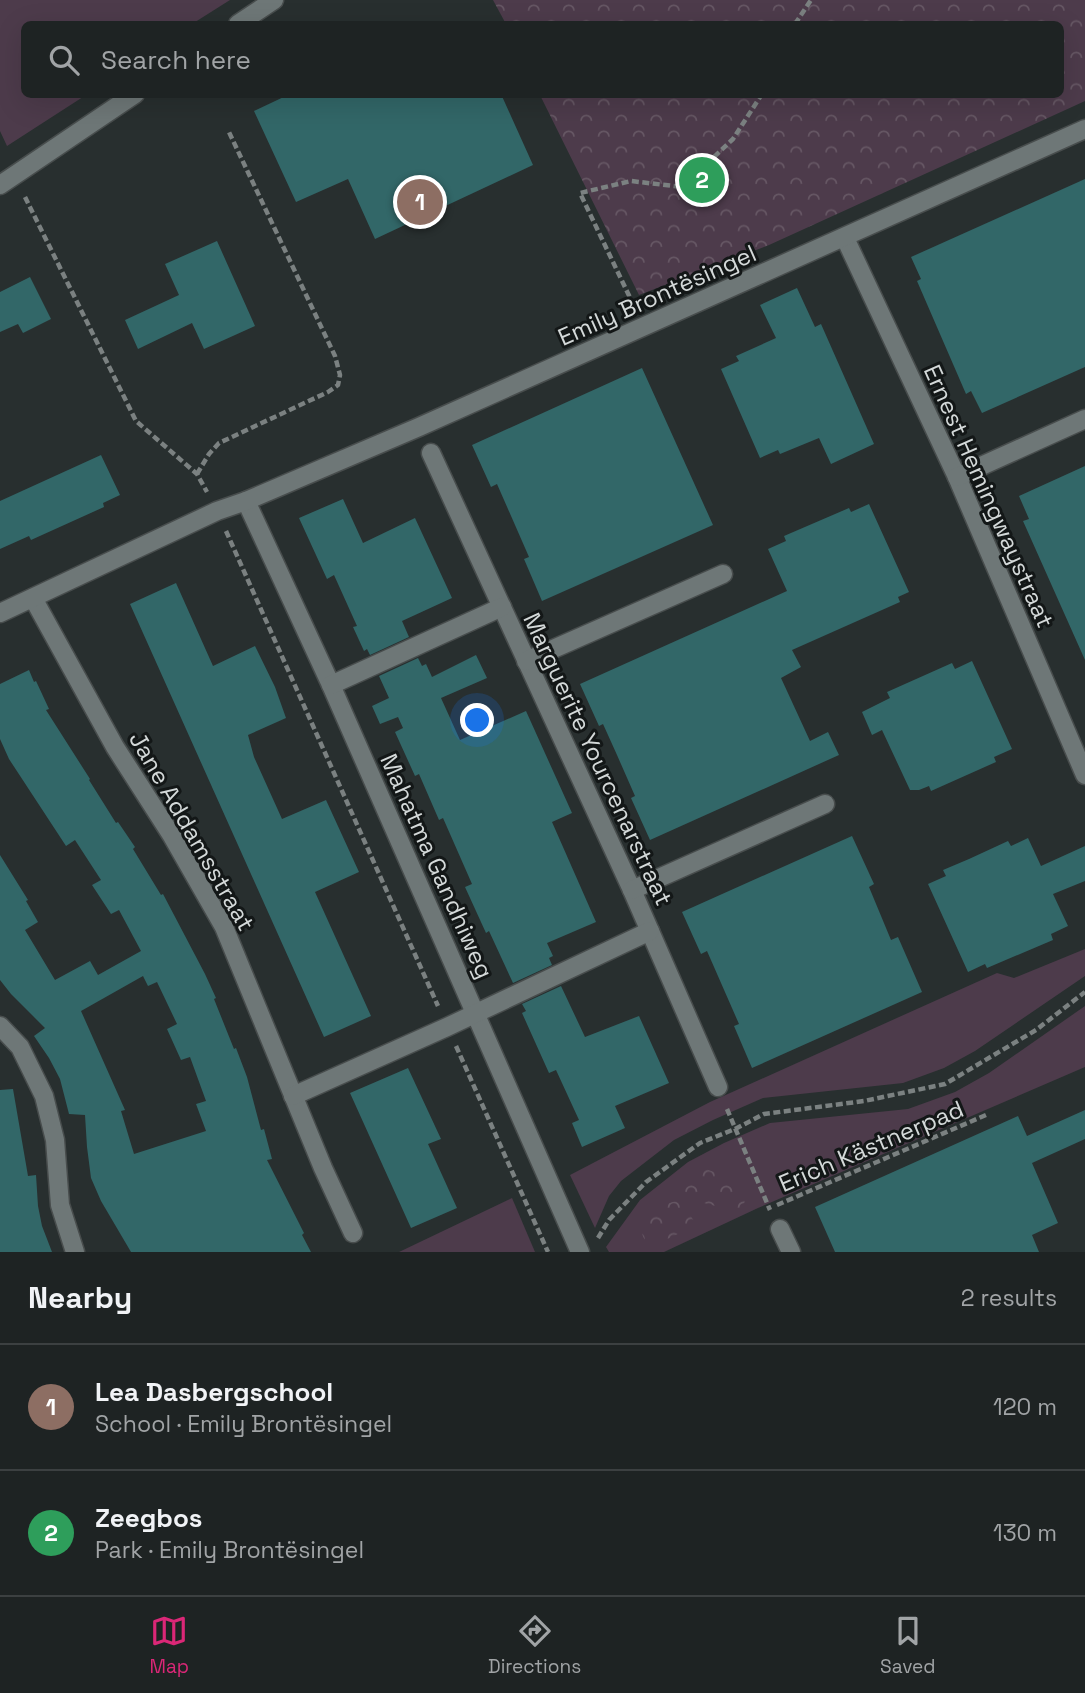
<!DOCTYPE html>
<html lang="en">
<head>
<meta charset="utf-8">
<style>
	body { margin:0; font-family:"Space Grotesk",sans-serif; background:#2b2f30; color:#f1f3f6 }
	.you { position:absolute; left:478px; top:721px; width:24px; height:24px; margin:-18px; border:5px solid #fff; border-radius:50%; background:#1a73e8; box-shadow:0 0 0 10px #1a73e833 }
	.badge { display:grid; place-items:center; width:46px; height:46px; border-radius:50%; background:#db2777; color:#fff; font-size:23px; font-weight:700 }
	.pin { position:absolute; translate:-50% -50%; border:4px solid #fff; box-shadow:0 2px 7px #0006 }
	.list { margin:0; padding:0; list-style:none }
	h2 { display:flex; justify-content:space-between; align-items:center; height:91px; margin:0; padding:0 28px; font-size:30px }
	h2 small { font-size:23px; font-weight:400; color:#a1a4a6 }
	.list li { display:grid; grid-template-columns:46px 1fr auto; gap:21px; align-items:center; box-sizing:border-box; height:126px; padding:0 28px; border-top:2px solid #3c4041 }
	.list b { display:block; font-size:26px; white-space:nowrap }
	.list p { margin:0; font-size:23px; white-space:nowrap; color:#a1a4a6 }
	.list em { font-size:23px; font-style:normal; color:#a1a4a6 }
	.icon { flex:none; width:38px; height:38px; fill:none; stroke:currentColor; stroke-width:2; stroke-linecap:round; stroke-linejoin:round }
	.map { position:relative; flex:none; width:1085px; height:1252px; overflow:hidden }
	.search { position:absolute; background:#1e2323; box-shadow:0 7px 28px #0002; left:21px; right:21px; top:21px; height:77px; display:flex; align-items:center; gap:18px; box-sizing:border-box; padding:0 24px; border-radius:10px; color:#a1a4a6; font-size:26px }
	.sheet { height:343px; background:#1e2323 }
	nav { display:flex; justify-content:space-around; align-items:center; box-sizing:border-box; height:98px; border-top:2px solid #3c4041; background:#1e2323; font-size:19px; color:#a1a4a6 }
	nav a { display:grid; justify-items:center; gap:4px }
	nav .on { color:#db2777 }
	.map>svg:first-child { display:block }
</style>
</head>
<body>
<div class="map">
<svg width="1085" height="1252" viewBox="0 0 1085 1252">
	<defs>
		<pattern id="forest-crowns" width="20" height="18" patternUnits="userSpaceOnUse" patternTransform="scale(1.75)"><rect width="20" height="18" fill="#4d3b4b"/><path d="M2 6a3 3 0 1 1 6 0M12 15a3 3 0 1 1 6 0" fill="none" stroke="#665764"/></pattern>
	</defs>
	<rect width="100%" height="100%" fill="#282f2f"/>
	<!-- grass -->
	<g fill="#4d3b4b">
		<path d="M0,0h230l-38,24h-168v70l62,1 -79,51 -7,-15z"/>
		<path d="M1085,949v27l-110,75 -31,17 -41,15 -140,15 -50,22 -39,20 -53,41 -12,15 -14,32 -25,-53 140,-73 287,-129 17,5z"/>
		<path d="M1085,1006v61l-327,141 -94,44h-55l-3,-5 34,-47 48,-38 36,-19 46,-20 138,-14 47,-17 34,-19z"/>
		<path d="M512,1198l23,54h-136z"/>
	</g>
	<!-- forest -->
	<g fill="url(#forest-crowns)">
		<path d="M493,0h592v101l-316,144 -130,50 -99,-200 520,-1v-70h-554z"/>
		<path d="M703,1168c19,7 36,10 43,32l-8,12 -34,-9 -22,-13v-18z"/>
		<path d="M680,1200l14,21 -2,6 -43,21c-7,-13 -13,-24 -5,-38z"/>
	</g>
	<!-- building -->
	<g fill="#326768" fill-rule="evenodd">
		<path d="M290,94h211l32,71 -158,74 -27,-60 -52,23 -42,-91z"/>
		<path d="M1085,179v188l-103,46 -11,-22 -5,3 -49,-113 4,-2 -10,-22z"/>
		<path d="M217,241l38,85 -51,23 -12,-26 -54,26 -13,-29 54,-25 -14,-31z"/>
		<path d="M30,277l21,42 -28,14 -5,-9 -18,8v-40z"/>
		<path d="M797,288l18,39 6,-3 53,120 -43,20 -12,-26 -39,16 -2,-4 -18,8 -39,-89 18,-8 -3,-5 40,-18 -16,-33z"/>
		<path d="M642,368l71,157 -171,76 -18,-42 5,-2 -32,-73 -6,3 -19,-42z"/>
		<path d="M101,455l19,40 -17,8 1,4 -73,33 -2,-4 -29,13v-48z"/>
		<path d="M1085,466v194l-62,-139 6,-2 -10,-23z"/>
		<path d="M343,499l20,44 52,-25 37,80 -50,23 7,16 -39,18 -3,-6 -3,2 -11,-24 4,-1 -23,-51 -7,4 -28,-61z"/>
		<path d="M869,504l40,88 -11,5 2,5 -108,48 9,17 -20,11 29,63 18,-9 11,23 -189,85 -19,-42 4,-2 -18,-41 -14,-31 -4,2 -19,-42 207,-93 -19,-42 18,-8 -2,-5 65,-28 2,4z"/>
		<path d="M176,583l37,83 42,-20 20,41 11,31 -38,17 6,22 28,62 44,-19 33,72 -44,20 56,124 -47,21 -194,-433z"/>
		<path d="M476,655l11,23 -46,20 19,42 66,-29 46,102 -20,9 44,100 -49,21 6,13 -4,2 3,7 -39,18 -24,-52 -3,2 -21,-46 7,-3 -29,-66 -4,2 -20,-46 -4,2 -20,-44 8,-4 -5,-11 -18,7 -8,-18 17,-8 -10,-22 39,-18 4,8 4,-2 6,13z"/>
		<path d="M972,661l40,88 -18,8 2,5 -65,29 -2,-5 -10,4h-9l-28,-60 -10,5 -10,-23 28,-14 -3,-6 65,-29 3,6z"/>
		<path d="M29,670l5,12 2,-1 13,28 -3,1 44,69 -1,1 27,43 2,-1 17,25 -2,2 28,46 2,-1 42,80 11,24 -2,1 20,50 2,-1 11,29 14,53 3,-1 8,30 -5,1 37,73 -2,2 9,17h-180l-30,-51 -10,-23 -4,-31 -2,-32 -16,-1 -9,-35 -11,-21 -15,-22 11,-8 -34,-34 -11,-14v-125l28,45 -2,1 12,21 -13,8 30,50 35,-19 8,14 43,-24 -22,-41 -8,4 -19,-29 9,-5 -26,-40 -9,6 -57,-87 -9,-20v-55zM143,976l5,10 9,-4 20,42 -10,5 14,31 9,-3 16,44 -10,3 10,27 -72,23 -13,-43 4,-1 -44,-99z"/>
		<path d="M852,836l22,48 -5,3 22,53 7,-3 24,55 -170,76 -18,-42 5,-2 -32,-73 -6,3 -19,-42z"/>
		<path d="M1028,838l13,28 44,-20v35l-32,13 15,32 -17,8 2,6 -66,28 -2,-4 -17,8 -40,-88 18,-8 -3,-6 26,-11 39,-18 3,5z"/>
		<path d="M561,986l24,51 54,-21 30,67 -54,23 10,22 -43,19 -10,-24 7,-3 -23,-50 -7,3 -27,-60 4,-2 -4,-7z"/>
		<path d="M408,1068l33,71 -13,5 29,64 -46,20 -61,-135z"/>
		<path d="M13,1089l15,87 8,-1 2,31 4,20 10,26h-52v-162z"/>
		<path d="M1085,1110v29l-53,24 26,60 -26,12 7,17h-204l-20,-45 203,-91 9,20z"/>
	</g>
	<g fill="none" stroke-linecap="round" stroke-linejoin="round">
		<!-- minor casing -->
		<g stroke="#484d4d" stroke-width="21">
			<g id="minor">
				<path d="M238,24l36,-24"/>
				<path d="M0,185l135,-91"/>
				<path d="M845,238l112,239 128,298"/>
				<path d="M431,453l201,437 86,197"/>
				<path d="M957,477l128,-58"/>
				<path d="M246,501l85,184 249,567"/>
				<path d="M33,598l82,149 57,89 52,91 99,241 30,65"/>
				<path d="M0,613l217,-102 29,-10 173,-74 666,-298"/>
				<path d="M526,661l197,-87"/>
				<path d="M331,685l171,-78"/>
				<path d="M632,890l193,-86"/>
				<path d="M0,1026l20,21 24,49 11,44 5,65 15,47"/>
				<path d="M293,1096l154,-69 203,-96"/>
				<path d="M780,1229l11,23"/>
			</g>
		</g>
		<!-- path -->
		<g stroke="#7b8181" stroke-width="4.5" stroke-dasharray="7 3.5" stroke-linecap="butt">
			<path d="M795,24l16,-24"/>
			<path d="M25,197l111,224 61,53 10,18"/>
			<path d="M634,306l-54,-113 51,-12 51,6 51,-48 29,-45"/>
			<path d="M197,474l12,-20 10,-11 109,-51 10,-7 2,-10 -5,-19 -107,-226"/>
			<path d="M226,531l212,475"/>
			<path d="M456,1046l92,206"/>
			<path d="M727,1109l43,101"/>
			<path d="M777,1205l209,-90"/>
			<path d="M598,1238l11,-18 37,-38 54,-39 35,-14 29,-15 100,-13 81,-17 91,-54 49,-38"/>
		</g>
		<!-- minor -->
		<use href="#minor" stroke="#6e7777" stroke-width="18"/>
	</g>
	<g text-anchor="middle" dominant-baseline="central" stroke-width="6" stroke-linejoin="round" paint-order="stroke">
		<!-- street labels -->
		<g font-size="24" fill="#d4d9d9" stroke="#131717">
			<text transform="translate(657 295) rotate(-24)">Emily Brontësingel</text>
			<text transform="translate(989 496) rotate(66)">Ernest Hemingwaystraat</text>
			<text transform="translate(598 759) rotate(65)">Marguerite Yourcenarstraat</text>
			<text transform="translate(192 831) rotate(60)">Jane Addamsstraat</text>
			<text transform="translate(437 866) rotate(66)">Mahatma Gandhiweg</text>
			<text transform="translate(871 1146) rotate(-23)">Erich Kästnerpad</text>
		</g>
	</g>
</svg>
<div class="you"></div>
<div class="pin badge" style="left:420px;top:202px;background:#8d6e63">1</div>
<div class="pin badge" style="left:702px;top:180px;background:#2e9e5b">2</div>
<div class="search"><svg class="icon" aria-label="search" viewBox="0 0 24 24"><circle cx="10" cy="10" r="6"/><path d="M15 15l6 6"/></svg>Search here</div>
</div>
<section class="sheet">
<h2>Nearby<small>2 results</small></h2>
<ul class="list">
<li><span class="badge" style="background:#8d6e63">1</span><div><b>Lea Dasbergschool</b><p>School · Emily Brontësingel</p></div><em>120 m</em></li>
<li><span class="badge" style="background:#2e9e5b">2</span><div><b>Zeegbos</b><p>Park · Emily Brontësingel</p></div><em>130 m</em></li>
</ul>
</section>
<nav>
<a class="on"><svg class="icon" aria-label="map" viewBox="0 0 24 24"><path d="M3 6l6-2 6 2 6-2v14l-6 2-6-2-6 2zM9 4v14M15 6v14"/></svg>Map</a>
<a><svg class="icon" aria-label="directions" viewBox="0 0 24 24"><path d="M12 3l9 9-9 9-9-9zM9 14v-3h6M13 9l2 2-2 2"/></svg>Directions</a>
<a><svg class="icon" aria-label="saved" viewBox="0 0 24 24"><path d="M7 4h10v16l-5-4-5 4z"/></svg>Saved</a>
</nav>
</body>
</html>
